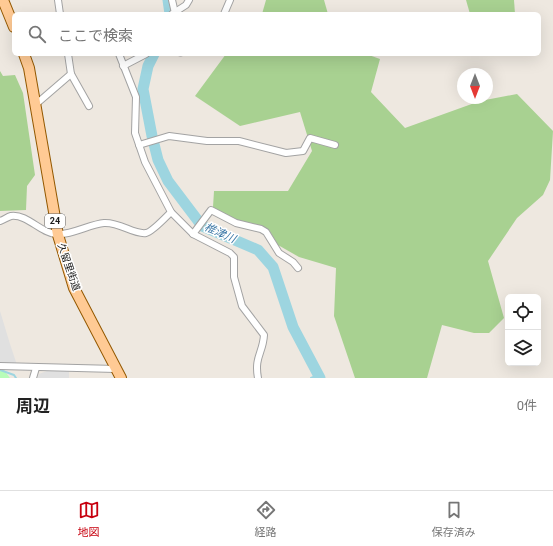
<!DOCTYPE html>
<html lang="ja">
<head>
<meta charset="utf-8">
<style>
	body { margin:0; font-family:Roboto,"Noto Sans JP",sans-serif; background:#f2f2f2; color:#222 }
	.controls { position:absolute; right:12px; bottom:12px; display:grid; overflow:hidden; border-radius:6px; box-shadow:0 4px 16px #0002 }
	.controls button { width:36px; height:36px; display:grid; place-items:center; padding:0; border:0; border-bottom:1px solid #e0e0e0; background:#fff; color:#222; font:20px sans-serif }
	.compass { position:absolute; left:457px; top:68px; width:36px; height:36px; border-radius:50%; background:#fff; box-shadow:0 4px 16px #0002; rotate:180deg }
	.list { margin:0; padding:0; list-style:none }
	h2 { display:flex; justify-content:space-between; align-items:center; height:52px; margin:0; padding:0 16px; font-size:17px }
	h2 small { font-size:13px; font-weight:400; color:#767676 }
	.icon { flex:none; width:22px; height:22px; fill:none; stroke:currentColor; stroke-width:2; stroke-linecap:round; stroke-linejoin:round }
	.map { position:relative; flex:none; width:553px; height:378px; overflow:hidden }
	.search { position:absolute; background:#fff; box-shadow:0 4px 16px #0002; left:12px; right:12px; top:12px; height:44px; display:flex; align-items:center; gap:10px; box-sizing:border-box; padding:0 14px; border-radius:6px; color:#767676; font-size:15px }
	.sheet { height:112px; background:#fff }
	nav { display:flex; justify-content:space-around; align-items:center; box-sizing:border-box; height:56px; border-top:1px solid #e0e0e0; background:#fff; font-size:11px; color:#767676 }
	nav a { display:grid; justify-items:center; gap:2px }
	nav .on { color:#c7000e }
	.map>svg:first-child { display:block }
</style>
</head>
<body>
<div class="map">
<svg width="553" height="378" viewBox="0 0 553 378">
	<rect width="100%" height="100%" fill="#eee8e0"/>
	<!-- forest -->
	<g fill="#a8d191">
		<path d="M266,0h58l4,14h-66z"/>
		<path d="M466,0h48l1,14h-45z"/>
		<path d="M226,54h140l14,5 -9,33 34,36 75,-27 37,-7 36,37 -3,49 -7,15 -26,23 -29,43 16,57 -15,15h-15l-32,-8 -15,53h-72l-21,-62 2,-48 -37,-11 -21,-12 -9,-15 -18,-7 -18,-3 -20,-13 1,-16h74l24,-40 -12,-39 -60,14 -45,-30z"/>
		<path d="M0,71l3,5 12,-1 8,18 12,82 -8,11 -1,24 -26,1z"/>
	</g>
	<!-- park -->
	<path fill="#b8fdb9" d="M0,370h4l6,8h-10z"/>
	<!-- parking -->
	<g fill="#e0e0e0">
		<path d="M0,311l10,33 7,21 -17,-2z"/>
		<path d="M47,371h22v7h-32l2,-4z"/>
	</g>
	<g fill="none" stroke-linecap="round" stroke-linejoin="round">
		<!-- stream -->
		<g stroke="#9dd5e0" stroke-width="2">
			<path d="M0,370l14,5 2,3"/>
			<path d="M311,378l7,-3"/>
		</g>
		<!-- river -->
		<g stroke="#9dd5e0" stroke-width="11">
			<path d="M168,0l2,14"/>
			<path d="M154,54l-6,12 -5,23 9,47 6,24 10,21 34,45 56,24 15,17 20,60 27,51"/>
		</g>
		<!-- lane casing -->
		<g stroke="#a3a3a3" stroke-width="5">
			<path id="lane" d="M180,54h1"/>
		</g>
		<!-- street casing -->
		<g stroke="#a3a3a3" stroke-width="8">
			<g id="street">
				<path d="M58,0l2,14"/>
				<path d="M172,0l3,13 2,1"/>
				<path d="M172,14l14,-9 3,-5"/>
				<path d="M224,14l6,-14"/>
				<path d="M68,54l3,20 18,32"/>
				<path d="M119,54l17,43 -1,36 10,29 26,50 22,22 37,19 4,4v20l8,29 22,29c-1,18 -10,22 -6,43"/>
				<path d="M123,66l23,-12"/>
				<path d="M35,105l36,-31"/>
				<path d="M139,145l30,-9 38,5h32l47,12 17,-2 7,-13 25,7"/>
				<path d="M0,221c4,-1 7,-4 11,-5 17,-2 29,17 45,18 14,2 34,-10 48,-11 16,-1 30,12 42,10 6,-1 20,-16 25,-21"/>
				<path d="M193,234l18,-24 25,13 25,6 5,3 13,21 14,9 5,6"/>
				<path d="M0,366l116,3"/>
				<path d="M33,378l3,-10"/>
			</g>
		</g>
		<!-- primary casing -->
		<g stroke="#935800" stroke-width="12">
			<g id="primary">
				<path d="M3,0l11,27"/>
				<path d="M24,54l5,14 29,167 16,53 47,90"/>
			</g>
		</g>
		<!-- lane -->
		<use href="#lane" stroke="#fff" stroke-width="3"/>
		<!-- street -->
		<use href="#street" stroke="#fff" stroke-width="6"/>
		<!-- primary -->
		<use href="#primary" stroke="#ffca94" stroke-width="10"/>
	</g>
	<g text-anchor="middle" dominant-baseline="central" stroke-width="3" stroke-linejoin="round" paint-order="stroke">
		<!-- shield labels -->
		<rect fill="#fff" stroke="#606060" stroke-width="1" x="45" y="214" width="20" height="14" rx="3"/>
		<g font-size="9" font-weight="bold" fill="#1c1c1c">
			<text x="55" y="221">24</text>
		</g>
		<!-- street labels -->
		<g font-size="10" fill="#1c1c1c" stroke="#fff">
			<text transform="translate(69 267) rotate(71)">久留里街道</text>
		</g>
		<!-- water labels -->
		<g font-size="11" font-style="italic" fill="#407ba9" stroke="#fff">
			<text transform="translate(220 233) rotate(24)">椎津川</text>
		</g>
	</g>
</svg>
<div class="controls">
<button><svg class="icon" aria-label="locate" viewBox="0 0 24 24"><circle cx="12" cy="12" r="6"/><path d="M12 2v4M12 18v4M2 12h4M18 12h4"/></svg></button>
<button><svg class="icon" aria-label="layers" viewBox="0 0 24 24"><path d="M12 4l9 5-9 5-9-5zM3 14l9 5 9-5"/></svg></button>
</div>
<svg class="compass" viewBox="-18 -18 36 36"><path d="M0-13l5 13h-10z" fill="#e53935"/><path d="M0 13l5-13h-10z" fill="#767676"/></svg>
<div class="search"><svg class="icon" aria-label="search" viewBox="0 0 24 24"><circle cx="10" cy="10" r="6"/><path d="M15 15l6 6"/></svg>ここで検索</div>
</div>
<section class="sheet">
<h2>周辺<small>0件</small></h2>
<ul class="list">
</ul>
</section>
<nav>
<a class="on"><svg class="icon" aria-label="map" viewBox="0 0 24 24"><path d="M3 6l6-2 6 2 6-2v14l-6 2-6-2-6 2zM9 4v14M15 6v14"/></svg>地図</a>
<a><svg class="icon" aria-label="directions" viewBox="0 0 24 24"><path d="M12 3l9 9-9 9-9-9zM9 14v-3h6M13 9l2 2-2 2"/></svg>経路</a>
<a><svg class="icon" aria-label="saved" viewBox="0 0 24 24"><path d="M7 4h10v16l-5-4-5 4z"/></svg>保存済み</a>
</nav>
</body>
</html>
